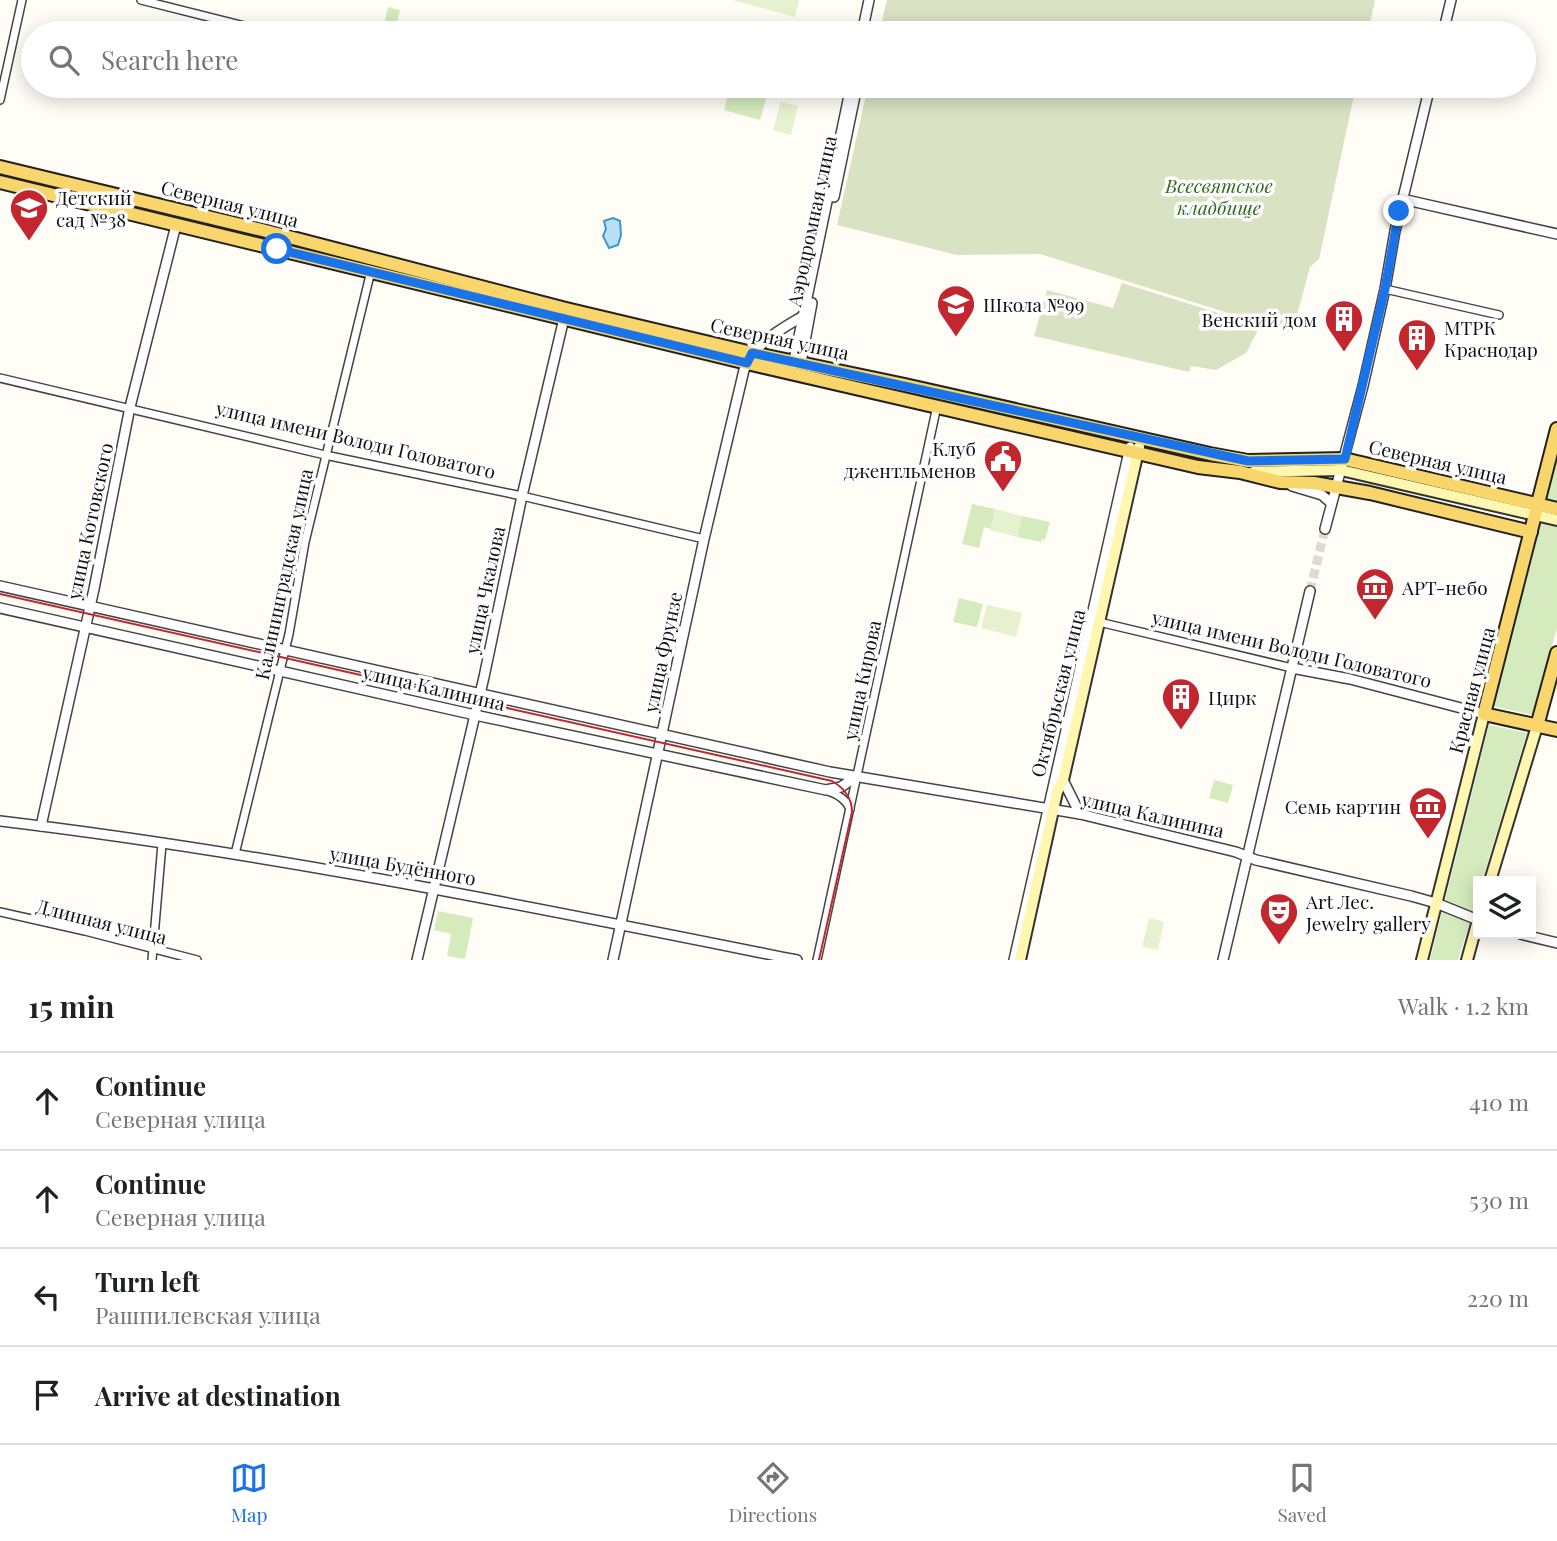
<!DOCTYPE html>
<html lang="en">
<head>
<meta charset="utf-8">
<style>
	body { margin:0; font-family:"Playfair Display",serif; background:#f2f2f2; color:#202124 }
	.controls { position:absolute; right:21px; bottom:21px; display:grid; overflow:hidden; border-radius:0px; box-shadow:0 4px 18px #0003 }
	.controls button { width:63px; height:63px; display:grid; place-items:center; padding:0; border:0; border-bottom:2px solid #e0e0e0; background:#fff; color:#202124; font:35px sans-serif }
	.stop { position:absolute; width:21px; height:21px; margin:-16px; border:5px solid #1a73e8; border-radius:50%; background:#fff }
	.stop.end { background:#1a73e8; border-color:#fff; box-shadow:0 2px 7px #0008 }
	.list { margin:0; padding:0; list-style:none }
	h2 { display:flex; justify-content:space-between; align-items:center; height:91px; margin:0; padding:0 28px; font-size:30px }
	h2 small { font-size:23px; font-weight:400; color:#757577 }
	.list li { display:grid; grid-template-columns:46px 1fr auto; gap:21px; align-items:center; box-sizing:border-box; height:98px; padding:0 28px; border-top:2px solid #e0e0e0 }
	.list b { display:block; font-size:26px; white-space:nowrap }
	.list p { margin:0; font-size:23px; white-space:nowrap; color:#757577 }
	.list em { font-size:23px; font-style:normal; color:#757577 }
	.icon { flex:none; width:38px; height:38px; fill:none; stroke:currentColor; stroke-width:2; stroke-linecap:round; stroke-linejoin:round }
	.map { position:relative; flex:none; width:1557px; height:960px; overflow:hidden }
	.search { position:absolute; background:#fff; box-shadow:0 4px 18px #0003; left:21px; right:21px; top:21px; height:77px; display:flex; align-items:center; gap:18px; box-sizing:border-box; padding:0 24px; border-radius:38px; color:#757577; font-size:26px }
	.sheet { height:483px; background:#fff }
	nav { display:flex; justify-content:space-around; align-items:center; box-sizing:border-box; height:98px; border-top:2px solid #e0e0e0; background:#fff; font-size:19px; color:#757577 }
	nav a { display:grid; justify-items:center; gap:4px }
	nav .on { color:#1a73e8 }
	.map>svg:first-child { display:block }
</style>
</head>
<body>
<div class="map">
<svg width="1557" height="960" viewBox="0 0 1557 960">
	<rect width="100%" height="100%" fill="#fffdf5"/>
	<!-- green -->
	<g fill="#d5ebbd">
		<path d="M388,7l12,3 -5,22 -12,-3z"/>
		<path d="M730,86l37,9 -7,25 -36,-10z"/>
		<path d="M1557,454v48l-11,-3z"/>
		<path d="M1356,476l164,38 -1,4 -164,-37z"/>
		<path d="M972,504l23,5 -4,20 -7,-2 -5,21 -17,-4z"/>
		<path d="M1022,516l28,6 -5,18 -3,-1 -1,3 -24,-5z"/>
		<path d="M1541,523l16,3v102l-24,87 -40,-9z"/>
		<path d="M959,598l24,6 -6,23 -24,-5z"/>
		<path d="M1192,632l88,22 -1,3 -88,-21z"/>
		<path d="M1489,725l38,8 -45,148h-4v14l-20,65h-28z"/>
		<path d="M1214,780l19,5 -5,18 -19,-5z"/>
		<path d="M438,911l35,7 -8,41 -18,-3 4,-22 -17,-4z"/>
	</g>
	<!-- cemetery -->
	<g fill="#d9e3c4">
		<path d="M887,0h488l-7,33h-489z"/>
		<path d="M868,86h488l-37,173 -9,8 -17,63 -4,2 -249,-78 -83,1 -120,-30z"/>
		<path d="M1122,283l138,43 -14,27 -30,17 -25,-4 -2,6 -155,-36 13,-46 66,18z"/>
	</g>
	<!-- pitch -->
	<g fill="#e6f2cf">
		<path d="M732,0h67l-4,17z"/>
		<path d="M781,102l17,4 -7,29 -18,-5z"/>
		<path d="M995,509l27,7 -5,21 -27,-7z"/>
		<path d="M987,605l35,8 -6,24 -35,-9z"/>
		<path d="M1149,918l15,4 -6,28 -16,-3z"/>
	</g>
	<!-- water -->
	<path fill="#b9e0f7" stroke="#3f96cf" stroke-width="2" d="M613,218l7,3 1,14 -3,10 -9,3 -6,-12 3,-7 -2,-8z"/>
	<g fill="none" stroke-linecap="round" stroke-linejoin="round">
		<!-- tertiary-tunnel -->
		<path stroke="#dbdad3" stroke-width="9" stroke-dasharray="9 4.5" stroke-linecap="butt" d="M1310,591l15,-62"/>
		<!-- minor casing -->
		<g stroke="#444" stroke-width="10">
			<g id="minor">
				<path d="M141,0l131,33"/>
				<path d="M0,100l22,-100"/>
				<path d="M1385,289l114,26"/>
				<path d="M0,378l325,77 197,41 182,43"/>
				<path d="M1099,622l193,46"/>
				<path d="M828,791c9,3 18,8 22,18"/>
				<path d="M235,854l54,-220 16,-92 66,-271"/>
				<path d="M0,912l85,19 112,29"/>
				<path d="M152,960l10,-116"/>
				<path d="M817,960l120,-554"/>
			</g>
		</g>
		<!-- tertiary casing -->
		<g stroke="#444" stroke-width="12">
			<g id="tertiary">
				<path d="M862,33l7,-33"/>
				<path d="M1443,33l8,-33"/>
				<path d="M834,197l23,-111"/>
				<path d="M1402,199l155,35"/>
				<path d="M801,363l11,-60"/>
				<path d="M793,365l58,-279"/>
				<path d="M1292,486l30,9 9,8"/>
				<path d="M1325,529l38,-143 22,-97 10,-58 35,-145"/>
				<path d="M0,586l830,186 250,42 156,38 20,8 155,36 25,7 42,17"/>
				<path d="M0,608l475,107 351,75 15,-3 16,-11"/>
				<path d="M1292,668l58,11 134,35"/>
				<path d="M1063,780l17,34"/>
				<path d="M0,821c268,32 532,86 797,139"/>
				<path d="M41,826l53,-237 36,-182 46,-182"/>
				<path d="M1520,934l37,9"/>
				<path d="M417,960l67,-283 38,-181 43,-182"/>
				<path d="M613,960l91,-421 40,-169c12,-28 34,-39 59,-54"/>
				<path d="M1014,960l116,-513"/>
				<path d="M1223,960l87,-369"/>
			</g>
		</g>
		<!-- secondary casing -->
		<g stroke="#333" stroke-width="14">
			<g id="secondary">
				<path d="M1253,472l88,-2 216,50"/>
				<path d="M1490,881l47,-155"/>
				<path d="M1020,960l37,-168 6,-12 76,-333"/>
				<path d="M1422,960l62,-246"/>
				<path d="M1467,960l11,-40"/>
			</g>
		</g>
		<!-- primary casing -->
		<g stroke="#222" stroke-width="16">
			<g id="primary">
				<path d="M0,167l262,63 304,79 186,44 153,32 305,69 38,7 96,-2 213,50"/>
				<path d="M0,182l747,181 451,104 42,5 40,10 34,1 56,10 161,39"/>
				<path d="M1557,429l-73,285 73,16"/>
				<path d="M1537,726l20,-73"/>
			</g>
		</g>
		<!-- minor -->
		<use href="#minor" stroke="#fff" stroke-width="7"/>
		<!-- tertiary -->
		<use href="#tertiary" stroke="#fff" stroke-width="9"/>
		<!-- secondary -->
		<use href="#secondary" stroke="#fff6b0" stroke-width="10"/>
		<!-- primary -->
		<use href="#primary" stroke="#f9d66b" stroke-width="12"/>
		<!-- tram -->
		<path stroke="#c4262e" stroke-width="2" d="M0,594l832,187c12,7 20,17 20,31l-33,148"/>
	</g>
	<g fill="none" stroke-linecap="round" stroke-linejoin="round">
		<!-- route -->
		<path stroke="#1a73e8" stroke-width="9" d="M277,249l470,114 5,-10 496,108 97,-2 40,-170 14,-78"/>
	</g>
	<!-- icons -->
	<defs>
		<g id="school-pin" transform="scale(2.0125)"><path d="M0 17L-7.5 6A9.5 9.5 0 1 1 7.5 6Z" fill="#c4262e" stroke="#fff"/><path d="M0-5L7-2L0 1L-7-2ZM-4 1L0 2.5L4 1V4Q0 6-4 4Z" fill="#fff"/></g>
		<g id="building-pin" transform="scale(2.0125)"><path d="M0 17L-7.5 6A9.5 9.5 0 1 1 7.5 6Z" fill="#c4262e" stroke="#fff"/><path d="M-4-6H4V6H1V3H-1V6H-4ZM-2.5-4.3h1.7v1.8h-1.7ZM.8-4.3h1.7v1.8H.8ZM-2.5-1h1.7V.8h-1.7ZM.8-1h1.7V.8H.8Z" fill="#fff"/></g>
		<g id="civic-pin" transform="scale(2.0125)"><path d="M0 17L-7.5 6A9.5 9.5 0 1 1 7.5 6Z" fill="#c4262e" stroke="#fff"/><path d="M-.6-6.5H3V-4.5H.6V-3L4-1V1h2V6H-6V1h2V-1L-.6-3ZM-1.2 2.5V6h2.4V2.5Z" fill="#fff"/></g>
		<g id="museum-pin" transform="scale(2.0125)"><path d="M0 17L-7.5 6A9.5 9.5 0 1 1 7.5 6Z" fill="#c4262e" stroke="#fff"/><path d="M0-6L6-3V-2H-6V-3ZM-5-1h2V3h-2ZM-1-1h2V3h-2ZM3-1h2V3H3ZM-6 4H6V6H-6Z" fill="#fff"/></g>
		<g id="theatre-pin" transform="scale(2.0125)"><path d="M0 17L-7.5 6A9.5 9.5 0 1 1 7.5 6Z" fill="#c4262e" stroke="#fff"/><path d="M-5-5.5Q0-4 5-5.5V0Q5 5 0 6Q-5 5-5 0ZM-3.3-2.5H-1v1.5H-3.3ZM1-2.5H3.3v1.5H1ZM-2.8 1Q0 5.5 2.8 1Z" fill="#fff"/></g>
	</defs>
	<g fill-rule="evenodd">
		<use href="#school-pin" x="29" y="208"/>
		<use href="#school-pin" x="956" y="304"/>
		<use href="#building-pin" x="1344" y="319"/>
		<use href="#building-pin" x="1417" y="338"/>
		<use href="#civic-pin" x="1003" y="459"/>
		<use href="#museum-pin" x="1375" y="587"/>
		<use href="#building-pin" x="1181" y="697"/>
		<use href="#museum-pin" x="1428" y="806"/>
		<use href="#theatre-pin" x="1279" y="912"/>
	</g>
	<g text-anchor="middle" dominant-baseline="central" stroke-width="7" stroke-linejoin="round" paint-order="stroke">
		<!-- park labels -->
		<g font-size="19" font-style="italic" fill="#2f6b1f" stroke="#fff">
			<text x="1219" y="185">Всесвятское<tspan x="1219" dy="22">кладбище</tspan></text>
		</g>
		<!-- poi labels -->
		<g font-size="19" fill="#111" stroke="#fff" text-anchor="start">
			<text x="56" y="197">Детский<tspan x="56" dy="22">сад №38</tspan></text>
			<text x="983" y="304">Школа №99</text>
			<text x="1317" y="319" text-anchor="end">Венский дом</text>
			<text x="1444" y="327">МТРК<tspan x="1444" dy="22">Краснодар</tspan></text>
			<text x="976" y="448" text-anchor="end">Клуб<tspan x="976" dy="22">джентльменов</tspan></text>
			<text x="1402" y="587">АРТ-небо</text>
			<text x="1208" y="697">Цирк</text>
			<text x="1401" y="806" text-anchor="end">Семь картин</text>
			<text x="1306" y="901">Art Лес.<tspan x="1306" dy="22">Jewelry gallery</tspan></text>
		</g>
		<!-- street labels -->
		<g font-size="19" fill="#111" stroke="#fff">
			<text transform="translate(230 203) rotate(14)">Северная улица</text>
			<text transform="translate(811 221) rotate(-78)">Аэродромная улица</text>
			<text transform="translate(780 338) rotate(12)">Северная улица</text>
			<text transform="translate(356 439) rotate(13)">улица имени Володи Головатого</text>
			<text transform="translate(1438 461) rotate(13)">Северная улица</text>
			<text transform="translate(89 521) rotate(-78)">улица Котовского</text>
			<text transform="translate(283 574) rotate(-78)">Калининградская улица</text>
			<text transform="translate(484 590) rotate(-78)">улица Чкалова</text>
			<text transform="translate(1292 648) rotate(13)">улица имени Володи Головатого</text>
			<text transform="translate(662 652) rotate(-78)">улица Фрунзе</text>
			<text transform="translate(861 680) rotate(-78)">улица Кирова</text>
			<text transform="translate(434 687) rotate(13)">улица Калинина</text>
			<text transform="translate(1471 690) rotate(-75)">Красная улица</text>
			<text transform="translate(1057 693) rotate(-76)">Октябрьская улица</text>
			<text transform="translate(1153 814) rotate(13)">улица Калинина</text>
			<text transform="translate(403 865) rotate(10)">улица Будённого</text>
			<text transform="translate(102 921) rotate(14)">Длинная улица</text>
		</g>
	</g>
</svg>
<div class="controls">
<button><svg class="icon" aria-label="layers" viewBox="0 0 24 24"><path d="M12 4l9 5-9 5-9-5zM3 14l9 5 9-5"/></svg></button>
</div>
<div class="stop" style="left:277px;top:249px"></div>
<div class="stop end" style="left:1399px;top:211px"></div>
<div class="search"><svg class="icon" aria-label="search" viewBox="0 0 24 24"><circle cx="10" cy="10" r="6"/><path d="M15 15l6 6"/></svg>Search here</div>
</div>
<section class="sheet">
<h2>15 min<small>Walk · 1.2 km</small></h2>
<ul class="list">
<li><svg class="icon" aria-label="ahead" viewBox="0 0 24 24"><path d="M12 20V5M6 11l6-6 6 6"/></svg><div><b>Continue</b><p>Северная улица</p></div><em>410 m</em></li>
<li><svg class="icon" aria-label="ahead" viewBox="0 0 24 24"><path d="M12 20V5M6 11l6-6 6 6"/></svg><div><b>Continue</b><p>Северная улица</p></div><em>530 m</em></li>
<li><svg class="icon" aria-label="left" viewBox="0 0 24 24"><path d="M17 20v-9H6M10 6l-5 5 5 5"/></svg><div><b>Turn left</b><p>Рашпилевская улица</p></div><em>220 m</em></li>
<li><svg class="icon" aria-label="arrive" viewBox="0 0 24 24"><path d="M6 21V4h12l-3 4 3 4H6"/></svg><div><b>Arrive at destination</b></div></li>
</ul>
</section>
<nav>
<a class="on"><svg class="icon" aria-label="map" viewBox="0 0 24 24"><path d="M3 6l6-2 6 2 6-2v14l-6 2-6-2-6 2zM9 4v14M15 6v14"/></svg>Map</a>
<a><svg class="icon" aria-label="directions" viewBox="0 0 24 24"><path d="M12 3l9 9-9 9-9-9zM9 14v-3h6M13 9l2 2-2 2"/></svg>Directions</a>
<a><svg class="icon" aria-label="saved" viewBox="0 0 24 24"><path d="M7 4h10v16l-5-4-5 4z"/></svg>Saved</a>
</nav>
</body>
</html>
